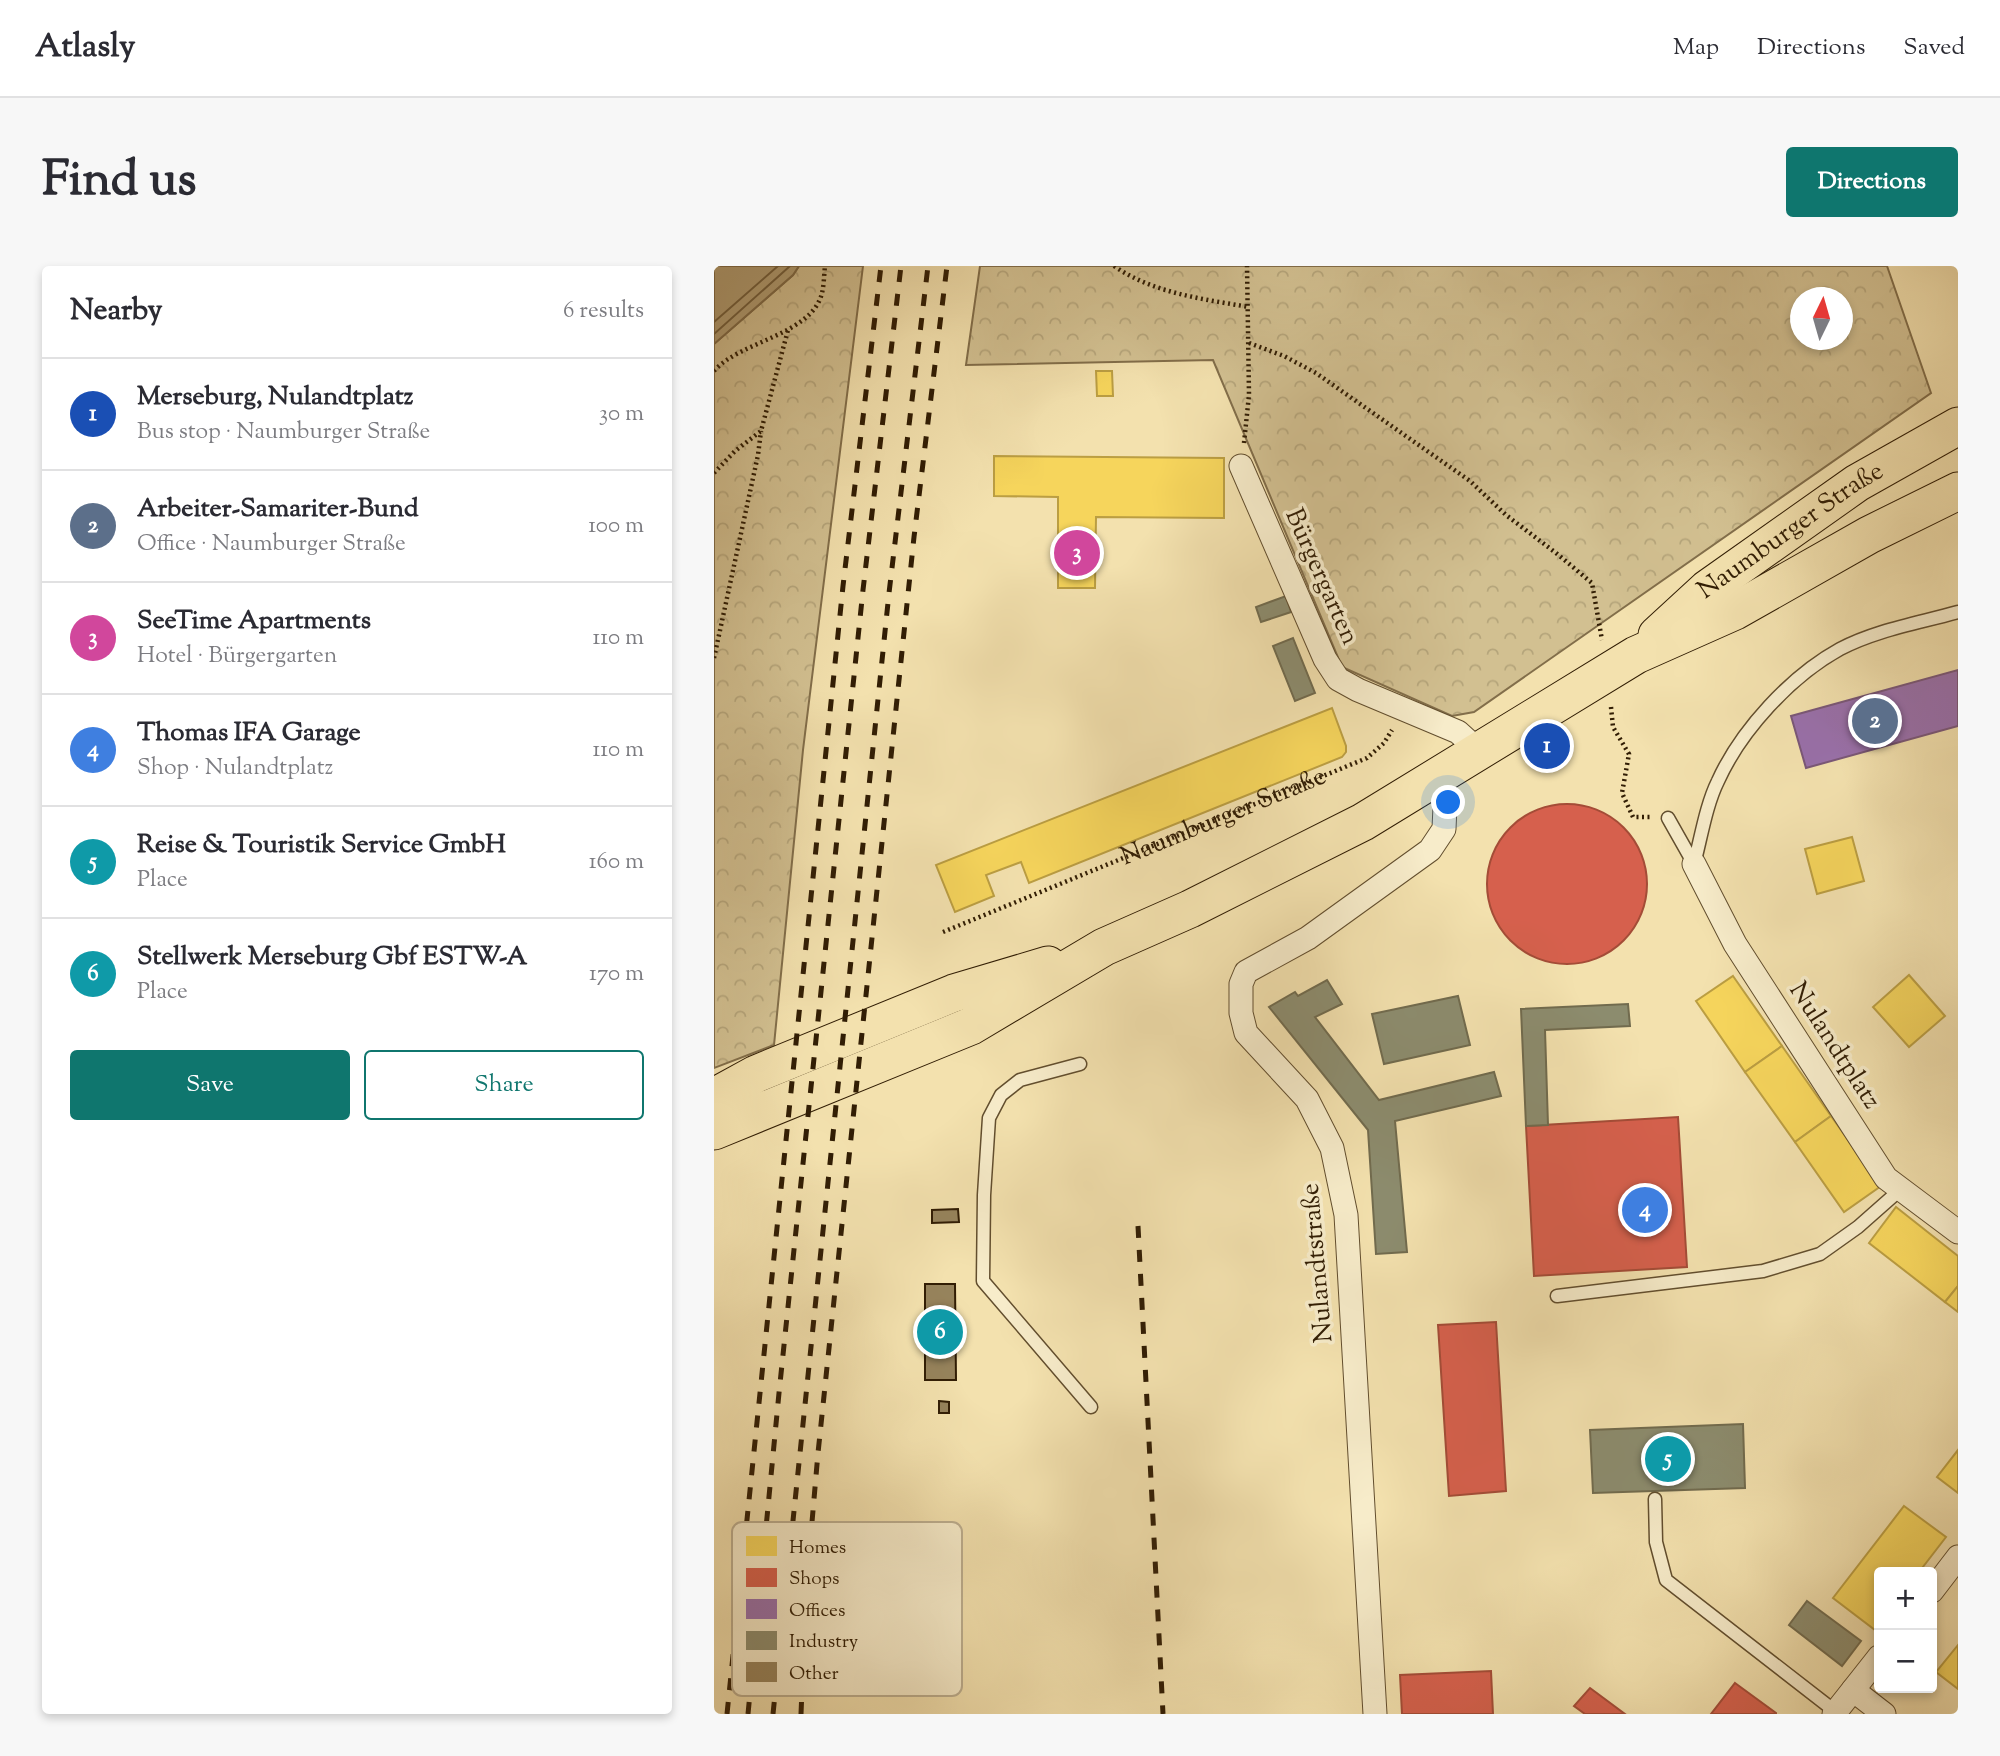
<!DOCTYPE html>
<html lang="en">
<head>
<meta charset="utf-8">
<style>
	body { margin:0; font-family:"Sorts Mill Goudy",serif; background:#f7f7f7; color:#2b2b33 }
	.controls { position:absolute; right:21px; bottom:21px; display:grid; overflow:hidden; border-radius:7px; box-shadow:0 4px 10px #0003 }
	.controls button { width:63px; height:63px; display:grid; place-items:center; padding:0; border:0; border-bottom:2px solid #e1e1e2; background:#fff; color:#2b2b33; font:35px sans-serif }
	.compass { position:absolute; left:1076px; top:21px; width:63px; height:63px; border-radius:50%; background:#fff; box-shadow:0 4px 10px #0003; rotate:5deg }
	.you { position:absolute; left:735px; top:537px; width:24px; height:24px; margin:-18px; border:5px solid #fff; border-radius:50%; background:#1a73e8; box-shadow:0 0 0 10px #1a73e833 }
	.badge { display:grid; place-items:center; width:46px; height:46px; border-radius:50%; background:#0f766e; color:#fff; font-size:23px; font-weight:700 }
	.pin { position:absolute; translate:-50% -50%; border:4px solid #fff; box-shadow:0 2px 7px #0006 }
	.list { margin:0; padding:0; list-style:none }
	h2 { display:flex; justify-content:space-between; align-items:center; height:91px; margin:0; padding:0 28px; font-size:30px }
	h2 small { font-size:23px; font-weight:400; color:#7c7c81 }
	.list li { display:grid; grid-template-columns:46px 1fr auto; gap:21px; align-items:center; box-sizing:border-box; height:112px; padding:0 28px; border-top:2px solid #e1e1e2 }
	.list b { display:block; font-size:26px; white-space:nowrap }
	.list p { margin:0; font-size:23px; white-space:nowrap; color:#7c7c81 }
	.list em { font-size:23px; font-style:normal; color:#7c7c81 }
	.actions { display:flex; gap:14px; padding:21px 28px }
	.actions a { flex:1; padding:16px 0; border:2px solid #0f766e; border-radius:7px; text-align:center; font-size:24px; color:#0f766e }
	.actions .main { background:#0f766e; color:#fff }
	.map { position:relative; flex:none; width:1244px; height:1448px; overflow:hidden; border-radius:7px }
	header { display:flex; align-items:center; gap:42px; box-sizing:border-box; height:98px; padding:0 35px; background:#fff; border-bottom:2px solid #e1e1e2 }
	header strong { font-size:33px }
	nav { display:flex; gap:38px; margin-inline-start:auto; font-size:24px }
	.intro { display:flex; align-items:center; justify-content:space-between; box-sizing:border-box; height:168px; padding:0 42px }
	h1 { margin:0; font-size:49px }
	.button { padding:18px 32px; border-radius:7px; background:#0f766e; color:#fff; font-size:24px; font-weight:700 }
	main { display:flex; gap:42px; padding:0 42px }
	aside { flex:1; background:#fff; border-radius:7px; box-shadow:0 4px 10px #0003 }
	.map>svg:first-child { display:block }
</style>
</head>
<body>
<header>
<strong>Atlasly</strong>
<nav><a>Map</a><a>Directions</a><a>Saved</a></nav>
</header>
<div class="intro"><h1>Find us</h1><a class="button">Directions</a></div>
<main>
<aside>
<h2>Nearby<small>6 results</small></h2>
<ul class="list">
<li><span class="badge" style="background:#1a4fb4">1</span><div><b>Merseburg, Nulandtplatz</b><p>Bus stop · Naumburger Straße</p></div><em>30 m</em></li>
<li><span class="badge" style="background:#5c6f8a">2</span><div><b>Arbeiter-Samariter-Bund</b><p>Office · Naumburger Straße</p></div><em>100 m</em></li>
<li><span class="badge" style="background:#d1479c">3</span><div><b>SeeTime Apartments</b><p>Hotel · Bürgergarten</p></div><em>110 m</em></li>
<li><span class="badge" style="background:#3f7fe0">4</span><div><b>Thomas IFA Garage</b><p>Shop · Nulandtplatz</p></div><em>110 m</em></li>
<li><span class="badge" style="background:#0f9aa8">5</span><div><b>Reise &amp; Touristik Service GmbH</b><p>Place</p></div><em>160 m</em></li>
<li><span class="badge" style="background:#0f9aa8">6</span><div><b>Stellwerk Merseburg Gbf ESTW-A</b><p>Place</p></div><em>170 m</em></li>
</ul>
<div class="actions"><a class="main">Save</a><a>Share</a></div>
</aside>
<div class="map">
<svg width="1244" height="1448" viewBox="0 0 1244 1448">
	<defs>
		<pattern id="park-crowns" width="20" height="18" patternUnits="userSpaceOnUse" patternTransform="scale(1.75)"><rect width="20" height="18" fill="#d2c091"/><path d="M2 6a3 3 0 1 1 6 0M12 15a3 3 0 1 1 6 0" fill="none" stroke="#b5a57b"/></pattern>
	</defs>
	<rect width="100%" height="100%" fill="#f3e1ae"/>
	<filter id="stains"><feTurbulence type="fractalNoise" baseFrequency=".00286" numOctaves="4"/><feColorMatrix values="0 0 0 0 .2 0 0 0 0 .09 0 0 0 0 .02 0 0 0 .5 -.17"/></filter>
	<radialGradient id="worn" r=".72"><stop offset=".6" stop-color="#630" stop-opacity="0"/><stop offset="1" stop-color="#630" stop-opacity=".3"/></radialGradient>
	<!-- park -->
	<g fill="url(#park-crowns)" stroke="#826e4a" stroke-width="2" fill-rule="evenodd">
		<path d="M85,0h64l-60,484 -29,295 -60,23v-724l79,-69z"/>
		<path d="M266,0h907l44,127 -457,319 -22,4 -110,-49 -129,-307 -247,5zM1086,32h42v42h-42z"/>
	</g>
	<!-- water -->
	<path fill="#b19e74" stroke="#7e6a47" stroke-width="2" d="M0,0h85l-6,9 -79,69z"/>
	<!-- homes -->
	<g fill="#f6d55c" stroke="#bb9e42" stroke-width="2">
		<path d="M382,105h16l1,25h-16z"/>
		<path d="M280,190l230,2v60l-128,-1 -1,71h-37v-91l-64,-1z"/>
		<path d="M618,442l14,38v6l-4,5 -313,126 -8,-21 -35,13 8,21 -39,16 -19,-47z"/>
		<path d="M1138,571l12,44 -47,13 -12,-45z"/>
		<path d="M1195,709l36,41 -36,31 -36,-40z"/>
		<path d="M1019,710l49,70 -37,26 -49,-71z"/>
		<path d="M1068,780l49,70 -36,26 -50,-70z"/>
		<path d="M1117,850l50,70 -37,26 -49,-70z"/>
		<path d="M1182,941l62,49v30l-13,16 -76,-59z"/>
		<path d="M1244,1020v26l-13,-10z"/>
		<path d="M1244,1184v43l-21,-16z"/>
		<path d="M1190,1240l42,31 -27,35h-40v52l-4,6 -42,-32z"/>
		<path d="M1244,1379v44l-22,-17z"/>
	</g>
	<!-- shops -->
	<g fill="#d6604d" stroke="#a44c37" stroke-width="2">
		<circle cx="853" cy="618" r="80"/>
		<path d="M964,851l9,150 -153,9 -8,-150z"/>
		<path d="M782,1056l10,169 -57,5 -11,-171z"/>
		<path d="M777,1405l2,43h-91l-2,-39z"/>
		<path d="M1021,1417l41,30v1h-65z"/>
		<path d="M876,1422l35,26h-40l-11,-8z"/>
	</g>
	<!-- offices -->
	<path fill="#9970ab" stroke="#7a5779" stroke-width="2" d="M1244,404v56l-152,42 -15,-52z"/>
	<!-- industry -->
	<g fill="#8c8c6e" stroke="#716b4e" stroke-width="2">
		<path d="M572,330l5,16 -30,10 -5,-15z"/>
		<path d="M579,372l22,55 -20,8 -22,-55z"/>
		<path d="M613,714l15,24 -27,13 64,83 115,-28 7,24 -106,25 12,131 -31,2 -8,-124 -99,-123 26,-15 3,4z"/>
		<path d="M744,730l12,49 -86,19 -12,-50z"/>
		<path d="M914,738l2,22 -85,4 3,95 -22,1 -5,-117z"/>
		<path d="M1029,1158l2,64 -152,5 -3,-63z"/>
		<path d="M1093,1335l54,40 -19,25 -53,-41z"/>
	</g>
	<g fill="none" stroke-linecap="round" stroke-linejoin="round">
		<!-- shore -->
		<g stroke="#715e3c" stroke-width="2">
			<path d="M0,56l64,-56"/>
			<path d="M0,68l76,-68"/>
		</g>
	</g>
	<!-- building -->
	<g fill="#96835c" stroke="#311d04" stroke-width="2">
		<path d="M244,943l1,13 -27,1v-13z"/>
		<path d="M211,1018h30l1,96h-31z"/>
		<path d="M225,1135l10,1v11h-10z"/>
	</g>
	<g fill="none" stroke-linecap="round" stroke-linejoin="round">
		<!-- service casing -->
		<g stroke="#624e2e" stroke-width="15">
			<g id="service">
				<path d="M954,552l26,46"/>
				<path d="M980,598c7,-26 12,-59 24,-83 23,-51 73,-105 122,-132 36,-19 79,-26 118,-37"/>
				<path d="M366,798l-60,16 -19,15 -12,23 -5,77 -1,86 108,126"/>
				<path d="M843,1030l206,-25 57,-17 38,-27 43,-38"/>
				<path d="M941,1233l1,43 10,38 170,132"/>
			</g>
		</g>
		<!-- minor casing -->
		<g stroke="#624e2e" stroke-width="25">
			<g id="minor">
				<path d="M527,200l84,193 13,20 20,11 100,42 21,19"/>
				<path d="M980,598l41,80 151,234 72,54"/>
				<path d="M1218,1325l26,-34"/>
				<path d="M1139,1424l31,24"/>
				<path d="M661,1448l-29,-499 -14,-67 -25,-49 -61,-66 -5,-20v-29l5,-12 62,-34 122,-88 14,-21 1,-23 -6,-30"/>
				<path d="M1120,1448l45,-57"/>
			</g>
		</g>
		<!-- primary casing -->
		<g stroke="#311d04" stroke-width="39">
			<g id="primary">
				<path id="s2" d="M943,369l50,-46 150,-106 101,-57"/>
				<path d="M0,831l42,-23 198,-81 94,-28"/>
				<path d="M0,865l257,-105 133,-79 86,-38 173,-87 273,-167 99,-44 134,-76 89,-44"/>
			</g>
		</g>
		<!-- path -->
		<g stroke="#311d04" stroke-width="4.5" stroke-dasharray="2 3.5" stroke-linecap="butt">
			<path d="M400,0c39,27 88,33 135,41"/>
			<path d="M535,77l35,13 32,17 154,108 36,34 50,38 36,30 10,57"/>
			<path d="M0,105c26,-30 98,-36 108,-78 2,-8 2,-18 3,-27"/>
			<path d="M530,177l5,-48 -2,-129"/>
			<path d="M0,207l21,-22 26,-20 27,-101"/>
			<path d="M0,392l44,-203 3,-24"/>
			<path d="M897,441l2,20 16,27 -7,39 11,24h18"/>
			<path id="s1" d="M229,666l424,-174 17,-15 8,-13"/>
		</g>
		<!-- service -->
		<use href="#service" stroke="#f7ecca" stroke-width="12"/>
		<!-- minor -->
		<use href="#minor" stroke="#f7ecca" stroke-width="23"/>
		<!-- primary -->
		<use href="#primary" stroke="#f3e1ae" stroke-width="37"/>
		<!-- rail -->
		<g stroke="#311d04" stroke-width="5" stroke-dasharray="12 12" stroke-linecap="butt">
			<path d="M424,960l25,488"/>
			<path d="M13,1448l116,-1128 38,-320"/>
			<path d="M34,1448l31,-321 84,-803 38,-324"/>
			<path d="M59,1448l116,-1121 39,-327"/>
			<path d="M87,1448l5,-123 12,-138 96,-916 33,-271"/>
		</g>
	</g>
	<g text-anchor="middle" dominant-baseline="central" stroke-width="7" stroke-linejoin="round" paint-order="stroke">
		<!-- street labels -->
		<g font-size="26" fill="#311d04" stroke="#f7ecca">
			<text stroke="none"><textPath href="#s2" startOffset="170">Naumburger Straße</textPath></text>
			<text transform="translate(607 311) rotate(66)">Bürgergarten</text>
			<text stroke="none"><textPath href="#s1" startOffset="303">Naumburger Straße</textPath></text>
			<text transform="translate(1120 780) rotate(57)">Nulandtplatz</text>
			<text transform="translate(604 997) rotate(-95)">Nulandtstraße</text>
		</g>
	</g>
	<!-- legend -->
	<rect x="18" y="1256" width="230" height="174" rx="10" fill="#f7ecca" stroke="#bcae8f" stroke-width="2"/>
	<rect x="32" y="1270" width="31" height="20" fill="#f6d55c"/>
	<rect x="32" y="1302" width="31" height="19" fill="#d6604d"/>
	<rect x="32" y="1333" width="31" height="20" fill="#9970ab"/>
	<rect x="32" y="1365" width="31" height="19" fill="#8c8c6e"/>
	<rect x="32" y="1396" width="31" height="20" fill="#96835c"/>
	<g font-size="19" fill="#311d04">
		<text x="75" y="1287">Homes</text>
		<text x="75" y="1318">Shops</text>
		<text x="75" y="1350">Offices</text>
		<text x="75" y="1381">Industry</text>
		<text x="75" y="1413">Other</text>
	</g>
	<rect width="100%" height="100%" filter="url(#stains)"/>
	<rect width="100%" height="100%" fill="url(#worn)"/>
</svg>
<div class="controls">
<button>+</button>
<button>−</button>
</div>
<svg class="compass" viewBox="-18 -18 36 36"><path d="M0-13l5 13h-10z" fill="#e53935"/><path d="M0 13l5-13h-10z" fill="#7c7c81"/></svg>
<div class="you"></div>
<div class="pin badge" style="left:833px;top:480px;background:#1a4fb4">1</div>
<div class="pin badge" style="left:1161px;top:455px;background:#5c6f8a">2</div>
<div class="pin badge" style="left:363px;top:287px;background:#d1479c">3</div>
<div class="pin badge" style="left:931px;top:944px;background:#3f7fe0">4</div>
<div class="pin badge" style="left:954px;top:1193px;background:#0f9aa8">5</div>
<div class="pin badge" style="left:226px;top:1066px;background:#0f9aa8">6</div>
</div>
</main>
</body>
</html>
